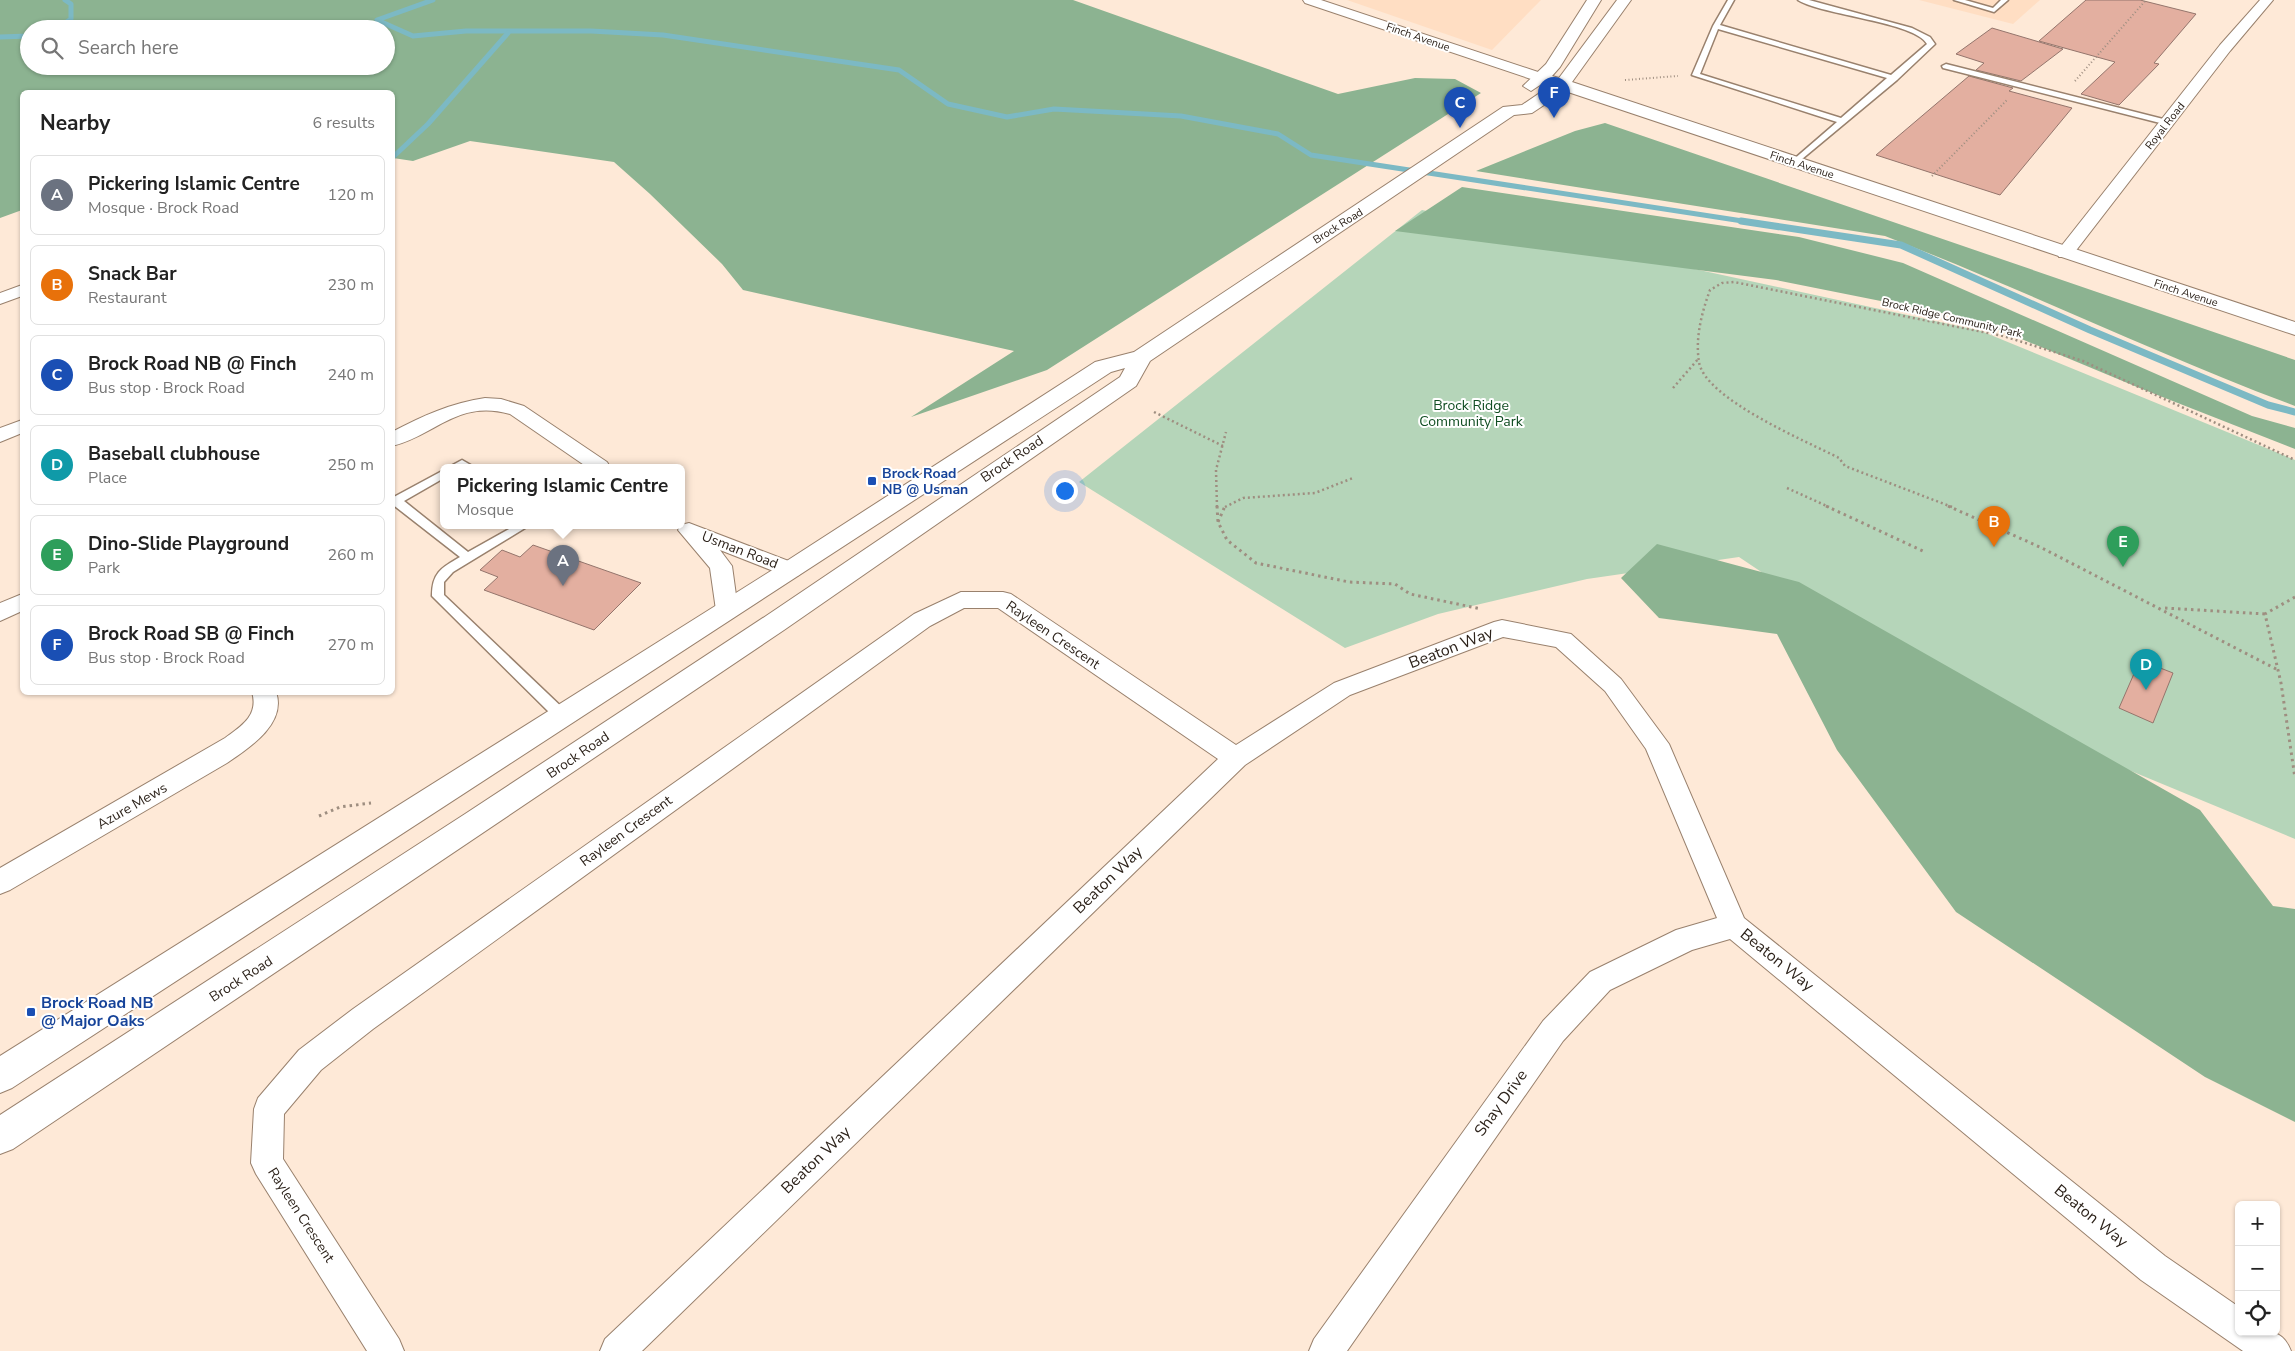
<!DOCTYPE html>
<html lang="en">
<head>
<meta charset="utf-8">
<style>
	body { margin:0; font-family:"Nunito Sans",sans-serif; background:#f6f6f6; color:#222 }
	.controls { position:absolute; right:15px; bottom:15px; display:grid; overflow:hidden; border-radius:8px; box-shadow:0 1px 4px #0004 }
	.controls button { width:45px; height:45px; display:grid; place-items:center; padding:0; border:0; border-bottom:1px solid #e0e0e0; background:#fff; color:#222; font:25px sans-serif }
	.you { position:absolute; left:1064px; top:490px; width:18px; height:18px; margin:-12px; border:4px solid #fff; border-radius:50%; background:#1a73e8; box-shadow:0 0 0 8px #1a73e833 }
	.badge { display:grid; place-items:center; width:32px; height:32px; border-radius:50%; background:#1a73e8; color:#fff; font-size:16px; font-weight:700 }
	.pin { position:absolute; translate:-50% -41px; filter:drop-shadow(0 1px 2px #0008) }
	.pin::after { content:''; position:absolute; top:26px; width:18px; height:15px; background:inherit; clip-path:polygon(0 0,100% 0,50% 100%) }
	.popup { position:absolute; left:440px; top:464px; width:245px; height:65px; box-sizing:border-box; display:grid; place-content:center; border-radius:8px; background:#fff; filter:drop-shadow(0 1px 4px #0005); font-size:16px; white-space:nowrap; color:#767676 }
	.popup b { font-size:19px; color:#222 }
	.popup::after { content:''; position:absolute; left:50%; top:100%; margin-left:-10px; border:10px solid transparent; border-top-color:#fff }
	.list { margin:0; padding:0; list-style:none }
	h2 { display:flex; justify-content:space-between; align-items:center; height:65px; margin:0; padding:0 20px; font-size:21px }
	h2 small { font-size:16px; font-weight:400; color:#767676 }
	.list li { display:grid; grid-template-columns:32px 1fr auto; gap:15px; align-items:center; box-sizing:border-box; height:80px; margin:0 10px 10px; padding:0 10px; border:1px solid #e0e0e0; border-radius:8px }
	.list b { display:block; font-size:19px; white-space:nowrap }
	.list p { margin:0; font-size:16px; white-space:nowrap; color:#767676 }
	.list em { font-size:16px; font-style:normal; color:#767676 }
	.icon { flex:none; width:28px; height:28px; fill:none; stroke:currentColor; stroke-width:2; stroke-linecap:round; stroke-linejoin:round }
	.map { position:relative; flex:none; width:2295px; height:1351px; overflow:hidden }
	.search { position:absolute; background:#fff; box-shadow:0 1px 4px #0004; left:20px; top:20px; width:375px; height:55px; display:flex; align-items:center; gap:12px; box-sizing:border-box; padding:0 18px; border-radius:28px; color:#767676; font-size:19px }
	.panel { position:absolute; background:#fff; box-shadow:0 1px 4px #0004; left:20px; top:90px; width:375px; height:605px; border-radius:8px }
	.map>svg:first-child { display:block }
</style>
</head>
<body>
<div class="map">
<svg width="2295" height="1351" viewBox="0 0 2295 1351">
	<rect width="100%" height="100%" fill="#fee9d7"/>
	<!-- built -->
	<g fill="#ffdec3">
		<path d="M1347,0h194l-49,50z"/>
		<path d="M1919,0h121l-27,24z"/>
	</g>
	<!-- green -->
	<path fill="#b5d5b9" d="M1422,210l559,121 314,129v379l-357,-148 -199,-134 -152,22 -149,35 -93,34 -266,-166z"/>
	<!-- forest -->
	<g fill="#8cb391" fill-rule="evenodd">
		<path d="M0,0h1073l265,94 77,-16 40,1 26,14 -434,277 -136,47 103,-66 -271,-61 -21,-26 -72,-70 -36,-32 -144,-21 -57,20 -20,-3 -1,-66h-370v118l-22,8zM29,29h357v37h-357z"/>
		<path d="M1605,123l690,237v46c-139,-52 -272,-117 -410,-170l-409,-65 99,-40z"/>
		<path d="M1462,187l337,50 104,26 349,153 43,12v21l-158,-62 -161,-67 -200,-40 -381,-49z"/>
		<path d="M1657,544l142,38 401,228 73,96 22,3v213l-90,-45 -249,-165 -119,-162 -60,-116 -118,-16 -38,-40z"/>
	</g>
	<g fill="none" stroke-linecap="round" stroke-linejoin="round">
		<!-- stream-far1 -->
		<g stroke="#7cb9c4" stroke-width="5">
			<path d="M433,0l-56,20 36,16 53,-5h125l72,4 236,35 49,34 59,13 47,-8 127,7 97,18 33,21 438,67"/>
			<path d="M56,29l15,-10v-15l-6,-4"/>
			<path d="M0,37l29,-1"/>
			<path d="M392,158l36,-34 80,-91"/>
		</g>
		<!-- stream -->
		<path stroke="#7cb9c4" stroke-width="7" d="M1741,221l160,24 189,85 178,75 27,7"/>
	</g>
	<!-- building -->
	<g fill="#e3afa0" stroke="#94756c">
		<path d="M2086,0h54l56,14 -42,49 5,1 -40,41 -38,-11 34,-32 -76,-21z"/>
		<path d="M1992,28l71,21 -42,32 -45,-11 8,-7 -28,-9z"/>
		<path d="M1969,76l44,12 -4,3 63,17 -72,87 -124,-40z"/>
		<path d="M533,545l108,38 -47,47 -110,-40 14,-13 -18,-7 22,-20 18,7z"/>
		<path d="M2140,660l33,13 -20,50 -34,-15z"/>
	</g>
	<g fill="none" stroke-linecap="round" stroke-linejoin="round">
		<!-- service casing -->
		<g stroke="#99816d" stroke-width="3">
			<g id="service">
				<path d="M1728,0h6l-14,25 171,50 36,-31c-11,-22 -106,-29 -129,-44h11l103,28 18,9 5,7 -38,36 -101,84h-3v-4l44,-38 -145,-47 21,-49zM1718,29l169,49 -46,40 -141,-44z"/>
				<path d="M1954,0h11l28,8 8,-8h7l-14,12z"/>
				<path d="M1946,64l225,57 1,2 -4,2 -225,-57 -1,-2z"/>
				<path d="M462,460l12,7h-25z"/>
				<path d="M444,470v8l-40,23 64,51 48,-27h14l-77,47 -9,10v13l123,117 1,4 -1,4h-10l-125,-124c0,-23 9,-28 28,-39l-68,-53v-6z"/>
			</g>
		</g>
		<!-- minor casing -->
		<g stroke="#99816d" stroke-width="2">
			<g id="minor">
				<path d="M1303,0h18l226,75 2,3 -7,4 -5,-1 -232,-78z"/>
				<path d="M2260,0h13l-43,51 -159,206h-12l-2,-4 2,-4 161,-204z"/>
				<path d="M22,285v11l-22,8v-11z"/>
				<path d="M485,398l16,1 23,7 83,56 3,5h-23l-77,-53c-52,-15 -74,21 -118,32v-14c30,-16 59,-29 93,-34z"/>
				<path d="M22,420v13l-22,9v-14z"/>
				<path d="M689,523l110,42 3,5 -3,5 -8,3 -71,-28 12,16 6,44 -3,6 -8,2 -8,-2 -3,-6 -6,-42 -32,-38 3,-5z"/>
				<path d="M961,592h42l8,2 225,151 98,-62 160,-61 8,-2 69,14 50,45 48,65 75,174 421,338 74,51v25c24,0 42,-7 52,19h-48l-102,-71 -411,-341 -38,11 -82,40 -47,51 -216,310h-38l5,-12 229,-318 47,-49 86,-42 41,-12 -71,-169 -41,-58 -49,-44 -53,-10 -153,58 -105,70 -603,586h-42l5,-12 613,-580 -220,-151h-34l-34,18 -557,403 -52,41 -37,44 -1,45 116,180 5,12h-37l-111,-177 -5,-11 3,-54 4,-11 41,-48 54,-41 561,-395z"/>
				<path d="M22,594v17l-22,10v-18z"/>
				<path d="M252,692h24c11,32 -27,56 -49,71l-217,127 -10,4v-26l225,-130c17,-12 34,-23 27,-46z"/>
			</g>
		</g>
		<!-- secondary casing -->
		<g stroke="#99816d" stroke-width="2">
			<path id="secondary" d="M1587,0h14l-41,67 -8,9 7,2 58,-78h14l-59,82 723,240v13l-730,-244 -33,22 -18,2 -364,246 -14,25 -352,244 -771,519 -13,5v-39l465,-301 301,-198 354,-239 5,-9 -14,4 -1099,716 -12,5v-37l782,-492 313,-202 39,-10 369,-245 19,-2 28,-19 -7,-3 -12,8 -8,-5 23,-22z"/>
		</g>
		<!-- path-far2 -->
		<g stroke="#9e8e80" stroke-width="2" stroke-dasharray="1 2.5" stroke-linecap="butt">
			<path d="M1625,80l53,-4"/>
			<path d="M2075,81l71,-81"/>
			<path d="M1932,176l76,-77"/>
		</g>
		<!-- path-far1 -->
		<g stroke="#9e8e80" stroke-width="2.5" stroke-dasharray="2 3" stroke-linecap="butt">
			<path d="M1673,388l26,-30"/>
			<path d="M1154,412l69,34"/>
			<path d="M1787,488l42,19"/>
			<path d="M1217,507l-1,-37 10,-38"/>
			<path d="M1225,507l18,-9 72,-5 38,-15"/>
			<path d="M1952,507l-107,-41 -6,-8c-33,-17 -134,-59 -140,-96 -4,-25 3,-50 11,-72l12,-7 12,-1 269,54 80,25 212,99"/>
		</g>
		<!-- path -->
		<g stroke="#9e8e80" stroke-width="3" stroke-dasharray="2.5 4" stroke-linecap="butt">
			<path d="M1217,506l1,16 9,18 29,23 93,19 46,2 15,10 71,15"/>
			<path d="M1826,506l97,45"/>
			<path d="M1948,506l94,42 236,122"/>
			<path d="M1218,522l7,-16"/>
			<path d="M2295,597l-30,17 16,69 14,95"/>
			<path d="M2165,608l100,6"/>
			<path d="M319,816l21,-9 31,-4"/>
		</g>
		<!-- service -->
		<use href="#service" fill="#fff" fill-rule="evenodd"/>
		<!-- minor -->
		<use href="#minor" fill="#fff" fill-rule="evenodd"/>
		<!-- secondary -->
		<use href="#secondary" fill="#fff" fill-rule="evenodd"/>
	</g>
	<!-- markers -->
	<g fill="#1a4fb4" stroke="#fff" stroke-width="2">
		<rect x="867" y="476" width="10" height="10" rx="2.5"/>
		<rect x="26" y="1007" width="10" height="10" rx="2.5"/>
	</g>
	<g text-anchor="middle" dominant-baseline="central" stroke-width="4" stroke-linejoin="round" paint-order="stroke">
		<!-- far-street labels -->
		<g font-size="11" fill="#2d231b" stroke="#fff">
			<text transform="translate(1418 37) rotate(19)">Finch Avenue</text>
			<text transform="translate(2165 126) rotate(-52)">Royal Road</text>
			<text transform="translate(1802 165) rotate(18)">Finch Avenue</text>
			<text transform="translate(1338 226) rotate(-32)">Brock Road</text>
			<text transform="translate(2186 293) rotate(18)">Finch Avenue</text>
			<text transform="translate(1952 318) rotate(13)">Brock Ridge Community Park</text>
		</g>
		<!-- park labels -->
		<g font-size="14" fill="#104d22" stroke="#fff">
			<text x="1471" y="405">Brock Ridge<tspan x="1471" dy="16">Community Park</tspan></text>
		</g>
		<!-- street labels -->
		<g font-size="14" fill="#2d231b" stroke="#fff">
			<text transform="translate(1012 459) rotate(-34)">Brock Road</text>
			<text transform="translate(740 550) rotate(21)">Usman Road</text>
			<text transform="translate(1053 635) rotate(34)">Rayleen Crescent</text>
			<text transform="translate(578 755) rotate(-34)">Brock Road</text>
			<text transform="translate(132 806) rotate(-30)">Azure Mews</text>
			<text transform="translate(626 831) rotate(-36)">Rayleen Crescent</text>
			<text transform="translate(241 979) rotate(-33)">Brock Road</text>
			<text transform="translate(301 1215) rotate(57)">Rayleen Crescent</text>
		</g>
		<!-- transit labels -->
		<g font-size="14" font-weight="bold" fill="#164399" stroke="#fff" text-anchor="start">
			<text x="882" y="473">Brock Road<tspan x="882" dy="16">NB @ Usman</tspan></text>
		</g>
		<!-- near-street labels -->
		<g font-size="16" fill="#2d231b" stroke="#fff">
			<text transform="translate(1451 648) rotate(-21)">Beaton Way</text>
			<text transform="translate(1108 880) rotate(-44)">Beaton Way</text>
			<text transform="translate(1777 960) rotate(39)">Beaton Way</text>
			<text transform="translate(1501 1103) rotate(-54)">Shay Drive</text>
			<text transform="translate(816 1160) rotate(-44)">Beaton Way</text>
			<text transform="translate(2091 1216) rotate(39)">Beaton Way</text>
		</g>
		<!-- near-transit labels -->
		<g font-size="16" font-weight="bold" fill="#164399" stroke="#fff" text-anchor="start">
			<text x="41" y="1003">Brock Road NB<tspan x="41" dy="18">@ Major Oaks</tspan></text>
		</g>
	</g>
</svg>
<div class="controls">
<button>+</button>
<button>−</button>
<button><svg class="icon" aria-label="locate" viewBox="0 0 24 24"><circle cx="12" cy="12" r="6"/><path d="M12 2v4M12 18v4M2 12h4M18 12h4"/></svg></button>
</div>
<div class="you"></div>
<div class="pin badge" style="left:563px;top:586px;background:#6b7280">A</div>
<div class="popup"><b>Pickering Islamic Centre</b>Mosque</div>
<div class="pin badge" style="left:1994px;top:547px;background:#e8710a">B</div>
<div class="pin badge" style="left:1460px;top:128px;background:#1a4fb4">C</div>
<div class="pin badge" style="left:2146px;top:690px;background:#0f9aa8">D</div>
<div class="pin badge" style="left:2123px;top:567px;background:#2e9e5b">E</div>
<div class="pin badge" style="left:1554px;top:118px;background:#1a4fb4">F</div>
<div class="search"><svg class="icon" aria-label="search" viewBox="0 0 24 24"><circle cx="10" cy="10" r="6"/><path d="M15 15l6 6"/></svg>Search here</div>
<section class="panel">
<h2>Nearby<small>6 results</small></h2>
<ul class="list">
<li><span class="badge" style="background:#6b7280">A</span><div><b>Pickering Islamic Centre</b><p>Mosque · Brock Road</p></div><em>120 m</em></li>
<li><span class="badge" style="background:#e8710a">B</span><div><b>Snack Bar</b><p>Restaurant</p></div><em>230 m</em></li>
<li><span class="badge" style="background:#1a4fb4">C</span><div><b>Brock Road NB @ Finch</b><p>Bus stop · Brock Road</p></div><em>240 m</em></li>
<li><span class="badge" style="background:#0f9aa8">D</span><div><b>Baseball clubhouse</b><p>Place</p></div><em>250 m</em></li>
<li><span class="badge" style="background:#2e9e5b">E</span><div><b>Dino-Slide Playground</b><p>Park</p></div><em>260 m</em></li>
<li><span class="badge" style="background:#1a4fb4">F</span><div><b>Brock Road SB @ Finch</b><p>Bus stop · Brock Road</p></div><em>270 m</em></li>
</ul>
</section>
</div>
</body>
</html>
